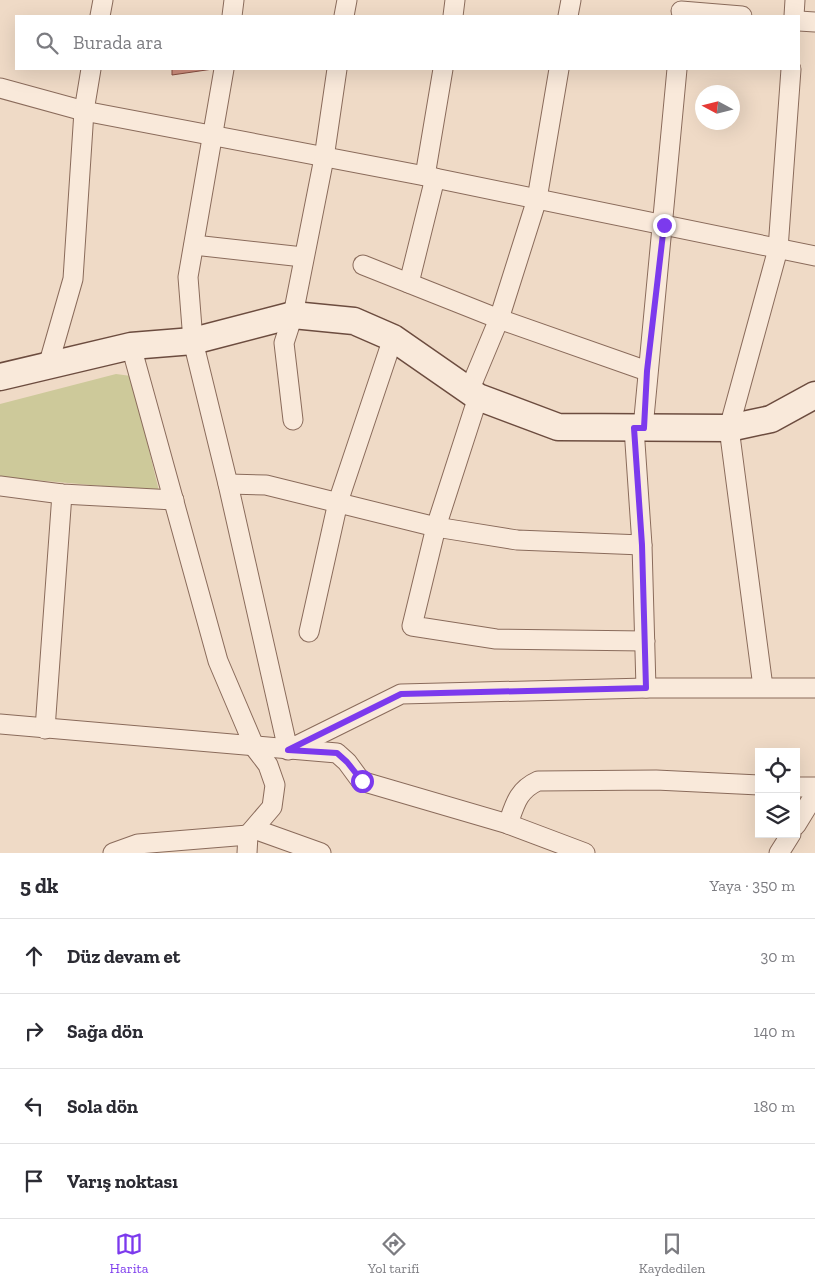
<!DOCTYPE html>
<html lang="tr">
<head>
<meta charset="utf-8">
<style>
	body { margin:0; font-family:"Zilla Slab",serif; background:#f2f2f3; color:#2b2b33 }
	.controls { position:absolute; right:15px; bottom:15px; display:grid; overflow:hidden; border-radius:0px; box-shadow:0 5px 20px #0002 }
	.controls button { width:45px; height:45px; display:grid; place-items:center; padding:0; border:0; border-bottom:1px solid #e1e1e2; background:#fff; color:#2b2b33; font:25px sans-serif }
	.compass { position:absolute; left:695px; top:85px; width:45px; height:45px; border-radius:50%; background:#fff; box-shadow:0 5px 20px #0002; rotate:277deg }
	.stop { position:absolute; width:15px; height:15px; margin:-11px; border:4px solid #7c3aed; border-radius:50%; background:#fff }
	.stop.end { background:#7c3aed; border-color:#fff; box-shadow:0 1px 5px #0008 }
	.list { margin:0; padding:0; list-style:none }
	h2 { display:flex; justify-content:space-between; align-items:center; height:65px; margin:0; padding:0 20px; font-size:21px }
	h2 small { font-size:16px; font-weight:400; color:#7c7c81 }
	.list li { display:grid; grid-template-columns:32px 1fr auto; gap:15px; align-items:center; box-sizing:border-box; height:75px; padding:0 20px; border-top:1px solid #e1e1e2 }
	.list b { display:block; font-size:19px; white-space:nowrap }
	.list em { font-size:16px; font-style:normal; color:#7c7c81 }
	.icon { flex:none; width:28px; height:28px; fill:none; stroke:currentColor; stroke-width:2; stroke-linecap:round; stroke-linejoin:round }
	.map { position:relative; flex:none; width:815px; height:853px; overflow:hidden }
	.search { position:absolute; background:#fff; box-shadow:0 5px 20px #0002; left:15px; right:15px; top:15px; height:55px; display:flex; align-items:center; gap:12px; box-sizing:border-box; padding:0 18px; border-radius:0px; color:#7c7c81; font-size:19px }
	.sheet { height:365px; background:#fff }
	nav { display:flex; justify-content:space-around; align-items:center; box-sizing:border-box; height:70px; border-top:1px solid #e1e1e2; background:#fff; font-size:14px; color:#7c7c81 }
	nav a { display:grid; justify-items:center; gap:2px }
	nav .on { color:#7c3aed }
	.map>svg:first-child { display:block }
</style>
</head>
<body>
<div class="map">
<svg width="815" height="853" viewBox="0 0 815 853">
	<rect width="100%" height="100%" fill="#efdac6"/>
	<!-- green -->
	<path fill="#cdc99a" d="M116,374l15,2 28,115 -159,-14v-73z"/>
	<!-- building -->
	<path fill="#cd8d7c" stroke="#894f41" d="M172,69h41l-41,6z"/>
	<g fill="none" stroke-linecap="round" stroke-linejoin="round">
		<!-- street casing -->
		<g stroke="#8a6b5b" stroke-width="21">
			<g id="street">
				<path d="M681,11l61,5"/>
				<path d="M100,16l3,-16"/>
				<path d="M232,16l2,-16"/>
				<path d="M344,16l3,-16"/>
				<path d="M453,16l2,-16"/>
				<path d="M568,16l3,-16"/>
				<path d="M794,16l1,-16"/>
				<path d="M799,21l16,1"/>
				<path d="M224,69l-36,208 5,64 35,143 60,266 113,-56 245,-6h169"/>
				<path d="M0,88l84,23 341,65 390,80"/>
				<path d="M425,176l18,-107"/>
				<path d="M194,245l109,12"/>
				<path d="M363,265l136,54 148,52"/>
				<path d="M409,283l26,-105"/>
				<path d="M131,346l87,315 37,87 13,17 7,20 -3,22 -24,28 -1,18"/>
				<path d="M48,366l25,-87 11,-168 7,-42"/>
				<path d="M469,391l30,-72 38,-120 22,-130"/>
				<path d="M478,397l-42,130 -24,99 84,13 149,2"/>
				<path d="M293,420l-9,-77 9,-28 31,-157 13,-89"/>
				<path d="M634,428l8,117 4,143"/>
				<path d="M643,428l34,-359"/>
				<path d="M228,484l38,1 170,42 81,13 125,5"/>
				<path d="M0,486l62,8 112,6"/>
				<path d="M309,632l29,-130 55,-164"/>
				<path d="M763,687l-34,-259 49,-179 13,-180"/>
				<path d="M0,724l337,29 10,9 14,19 147,43 77,29"/>
				<path d="M45,729l17,-235"/>
				<path d="M796,787h19"/>
				<path d="M508,824c7,-20 10,-34 30,-43l118,-1 103,5"/>
				<path d="M796,825l19,-31"/>
				<path d="M254,829l67,24"/>
				<path d="M113,853l25,-9 110,-9"/>
				<path d="M779,853l12,-19"/>
			</g>
		</g>
		<!-- secondary casing -->
		<g stroke="#6c4c3f" stroke-width="29">
			<path id="secondary" d="M0,377l131,-31 62,-5 100,-26 61,6 39,17 85,59 80,30 171,1 42,-9 44,-24"/>
		</g>
		<!-- street -->
		<use href="#street" stroke="#f9e9da" stroke-width="19"/>
		<!-- secondary -->
		<use href="#secondary" stroke="#f9e9da" stroke-width="26"/>
	</g>
	<g fill="none" stroke-linecap="round" stroke-linejoin="round">
		<!-- route -->
		<path stroke="#7c3aed" stroke-width="6" d="M362,781l-15,-19 -10,-9 -49,-3 113,-56 245,-6 -4,-143 -8,-117h10l3,-57 17,-146"/>
	</g>
</svg>
<div class="controls">
<button><svg class="icon" aria-label="locate" viewBox="0 0 24 24"><circle cx="12" cy="12" r="6"/><path d="M12 2v4M12 18v4M2 12h4M18 12h4"/></svg></button>
<button><svg class="icon" aria-label="layers" viewBox="0 0 24 24"><path d="M12 4l9 5-9 5-9-5zM3 14l9 5 9-5"/></svg></button>
</div>
<svg class="compass" viewBox="-18 -18 36 36"><path d="M0-13l5 13h-10z" fill="#e53935"/><path d="M0 13l5-13h-10z" fill="#7c7c81"/></svg>
<div class="stop" style="left:362px;top:781px"></div>
<div class="stop end" style="left:664px;top:225px"></div>
<div class="search"><svg class="icon" aria-label="search" viewBox="0 0 24 24"><circle cx="10" cy="10" r="6"/><path d="M15 15l6 6"/></svg>Burada ara</div>
</div>
<section class="sheet">
<h2>5 dk<small>Yaya · 350 m</small></h2>
<ul class="list">
<li><svg class="icon" aria-label="ahead" viewBox="0 0 24 24"><path d="M12 20V5M6 11l6-6 6 6"/></svg><div><b>Düz devam et</b></div><em>30 m</em></li>
<li><svg class="icon" aria-label="right" viewBox="0 0 24 24"><path d="M7 20v-9h11M14 6l5 5-5 5"/></svg><div><b>Sağa dön</b></div><em>140 m</em></li>
<li><svg class="icon" aria-label="left" viewBox="0 0 24 24"><path d="M17 20v-9H6M10 6l-5 5 5 5"/></svg><div><b>Sola dön</b></div><em>180 m</em></li>
<li><svg class="icon" aria-label="arrive" viewBox="0 0 24 24"><path d="M6 21V4h12l-3 4 3 4H6"/></svg><div><b>Varış noktası</b></div></li>
</ul>
</section>
<nav>
<a class="on"><svg class="icon" aria-label="map" viewBox="0 0 24 24"><path d="M3 6l6-2 6 2 6-2v14l-6 2-6-2-6 2zM9 4v14M15 6v14"/></svg>Harita</a>
<a><svg class="icon" aria-label="directions" viewBox="0 0 24 24"><path d="M12 3l9 9-9 9-9-9zM9 14v-3h6M13 9l2 2-2 2"/></svg>Yol tarifi</a>
<a><svg class="icon" aria-label="saved" viewBox="0 0 24 24"><path d="M7 4h10v16l-5-4-5 4z"/></svg>Kaydedilen</a>
</nav>
</body>
</html>
